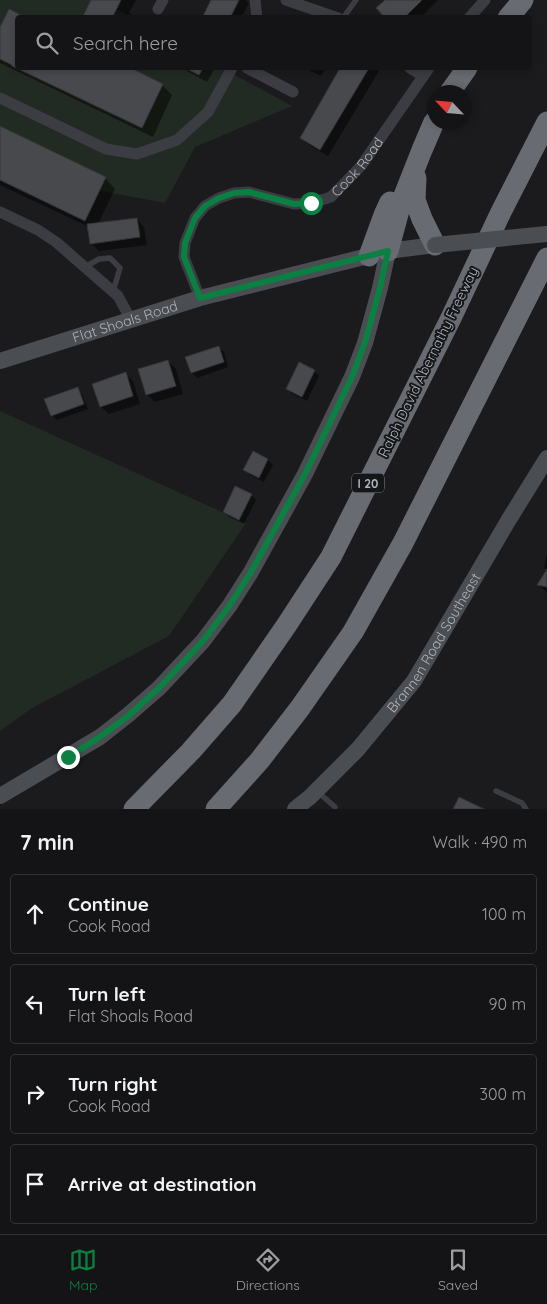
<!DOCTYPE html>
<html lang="en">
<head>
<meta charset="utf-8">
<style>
	body { margin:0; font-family:Quicksand,sans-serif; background:#212123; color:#f1f3f6 }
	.compass { position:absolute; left:427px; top:85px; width:45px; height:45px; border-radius:50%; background:#141416; box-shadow:0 2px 8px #0003; rotate:296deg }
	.stop { position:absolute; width:15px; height:15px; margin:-11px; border:4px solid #0b8043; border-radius:50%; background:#fff }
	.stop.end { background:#0b8043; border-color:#fff; box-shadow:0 1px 5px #0008 }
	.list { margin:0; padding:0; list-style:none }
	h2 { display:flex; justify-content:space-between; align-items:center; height:65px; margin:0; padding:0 20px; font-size:21px }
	h2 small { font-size:16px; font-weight:400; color:#9d9ea1 }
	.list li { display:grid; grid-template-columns:32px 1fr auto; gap:15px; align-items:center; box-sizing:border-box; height:80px; margin:0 10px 10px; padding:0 10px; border:1px solid #333335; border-radius:5px }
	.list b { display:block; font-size:19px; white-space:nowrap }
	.list p { margin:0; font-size:16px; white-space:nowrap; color:#9d9ea1 }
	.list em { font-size:16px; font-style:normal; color:#9d9ea1 }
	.icon { flex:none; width:28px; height:28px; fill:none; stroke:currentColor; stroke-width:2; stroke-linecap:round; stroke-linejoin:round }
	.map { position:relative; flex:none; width:547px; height:809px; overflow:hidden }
	.search { position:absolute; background:#141416; box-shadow:0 2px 8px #0003; left:15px; right:15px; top:15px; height:55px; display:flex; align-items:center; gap:12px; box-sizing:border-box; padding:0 18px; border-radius:5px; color:#9d9ea1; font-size:19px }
	.sheet { height:425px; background:#141416 }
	nav { display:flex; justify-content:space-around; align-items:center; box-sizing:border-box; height:70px; border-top:1px solid #333335; background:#141416; font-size:14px; color:#9d9ea1 }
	nav a { display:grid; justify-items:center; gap:2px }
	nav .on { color:#0b8043 }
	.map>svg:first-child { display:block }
</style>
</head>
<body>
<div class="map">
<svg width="547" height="809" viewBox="0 0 547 809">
	<rect width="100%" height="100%" fill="#1b1b1d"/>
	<!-- green -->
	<g fill="#222b23">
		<path d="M0,0h99l32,17 -113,1v50h204l70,38 -97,41 -30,56 -165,-31z"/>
		<path d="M0,411l246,112 -77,113 -137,72 -32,23z"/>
	</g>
	<!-- shadow -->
	<g fill="#0007">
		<path d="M92,0h44l-7,13 9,5h-55z"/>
		<path d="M212,0h34l3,3 -8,15h-38z"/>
		<path d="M387,0h51l-18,18h-34z"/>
		<path d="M18,18v50h110l34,17 10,10 -19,42 -153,-74v-33z"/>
		<path d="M183,68h32l-8,14 -20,-11z"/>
		<path d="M304,68h22l-5,8z"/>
		<path d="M342,68h33l4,3 -51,85 -19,-11 -8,-8z"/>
		<path d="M0,127l105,51 10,11 -17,35 39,-5 7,8 3,18 -48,6 -8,-8 -2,-16 -89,-42z"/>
		<path d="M218,347l6,5 4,15 -31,11 -5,-5z"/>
		<path d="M168,361l8,8 7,25 -28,8 -8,-7z"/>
		<path d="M314,371l5,5 -12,25 -15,-7 -5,-5z"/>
		<path d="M125,374l8,7 7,23 -31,10 -8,-7z"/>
		<path d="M77,389l5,5 6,15 -31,11 -5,-5z"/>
		<path d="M253,453l15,7 5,5 -9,17 -14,-7 -5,-5z"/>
		<path d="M251,495l5,5 -12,24 -15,-7 -5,-5z"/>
		<path d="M547,554v16l-3,-3z"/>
		<path d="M547,572v21l-8,-8z"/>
	</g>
	<!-- building -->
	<g fill="#48494d" stroke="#353539">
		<path d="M91,0h30l-9,18h-30z"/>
		<path d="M211,0h28l-9,18h-28z"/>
		<path d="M385,0h37l-18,18h-19l-9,-10z"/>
		<path d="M9,9l18,9h-9v50h113l32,16 -21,44 -130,-62v-1l-12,-6v-32z"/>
		<path d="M185,68h18l-4,7z"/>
		<path d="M340,68h29l-49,82 -20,-12z"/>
		<path d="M0,126l106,51 -21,44 -85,-41z"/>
		<path d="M137,218l3,19 -50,7 -3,-20z"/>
		<path d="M219,346l5,16 -33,11 -6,-16z"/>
		<path d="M168,360l8,26 -30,9 -8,-26z"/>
		<path d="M299,362l16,8 -13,27 -16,-8z"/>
		<path d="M126,372l7,24 -33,11 -8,-23z"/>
		<path d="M78,387l6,17 -33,12 -7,-17z"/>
		<path d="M253,451l15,8 -9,19 -16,-8z"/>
		<path d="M235,486l17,8 -13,26 -16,-8z"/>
		<path d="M547,569v18l-10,-2z"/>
		<path d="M459,797l25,12h-31z"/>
	</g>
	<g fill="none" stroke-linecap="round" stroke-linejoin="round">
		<!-- lane -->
		<g stroke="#3c3d42" stroke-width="5.5">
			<path d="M343,18l13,-18"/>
			<path d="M85,267l14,-8 11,-1 10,10 -7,24"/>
			<path d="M496,791l26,12 4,6"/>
			<path d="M318,792l17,15"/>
		</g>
		<!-- street -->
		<g stroke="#3c3d42" stroke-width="11">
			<path d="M255,0l2,18"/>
			<path d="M286,0l52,18"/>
			<path d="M158,9l5,-9"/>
			<path d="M469,18l16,-18"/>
			<path d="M247,68l46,24"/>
			<path d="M410,68l13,8"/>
			<path d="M0,98l106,51 31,5 40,-14 31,-28 24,-44"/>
			<path d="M0,212l38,18 18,12 62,54 13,24"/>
			<path id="s1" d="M200,298l-16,-41 1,-14 10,-25 10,-12 14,-8 15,-5 15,-1 45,12 17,-1 20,-6 30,-31 68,-98"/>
		</g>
		<!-- secondary -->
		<g stroke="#4a4d52" stroke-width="16">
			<path id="s2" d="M0,361l200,-63 188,-47 47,-6"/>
			<path d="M0,796l100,-59 28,-22 31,-27 44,-47 27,-36 21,-33 54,-98 47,-97 13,-34 15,-55 8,-37"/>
			<path id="s3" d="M295,809l15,-12 48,-48 56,-68 94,-160 39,-63"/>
		</g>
		<!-- highway -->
		<g stroke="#686c72" stroke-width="21">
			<path d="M508,18l15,-18"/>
			<path d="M450,92l17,-24"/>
			<path d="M416,178l-1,22 7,19 13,26"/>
			<path d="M388,251l13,-48 21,-53 12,-28"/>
			<path d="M369,256l15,-41 6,-13"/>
			<path d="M134,809l57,-58 41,-47 54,-78 45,-69 120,-239 50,-106 46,-90"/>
			<path d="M216,809l44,-49 40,-52 53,-76 50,-89 144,-285"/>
		</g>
		<!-- secondary-bridge -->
		<path stroke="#4a4d52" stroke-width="16" d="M435,245l112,-11"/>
	</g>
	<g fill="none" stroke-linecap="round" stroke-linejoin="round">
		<!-- route -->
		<path stroke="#0b8043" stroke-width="6" d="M68,757l32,-20 28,-21 31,-28 44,-47 27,-36 21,-33 54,-98 47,-97 13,-35 15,-54 8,-37 -188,47 -16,-41 1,-14 10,-25 10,-12 14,-8 15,-5 15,-1 45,12 17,-1"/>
	</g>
	<g text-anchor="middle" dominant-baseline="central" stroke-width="4" stroke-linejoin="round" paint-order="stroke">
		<!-- shield labels -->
		<rect fill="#151618" stroke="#80858b" stroke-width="1" x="352" y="473.5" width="32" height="19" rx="4"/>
		<g font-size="12" font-weight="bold" fill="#aeb4bc">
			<text x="368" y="483">I 20</text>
		</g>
		<!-- street labels -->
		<g font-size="14" fill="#aeb4bc" stroke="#151618">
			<text stroke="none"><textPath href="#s1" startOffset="272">Cook Road</textPath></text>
			<text stroke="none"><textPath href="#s2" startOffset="131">Flat Shoals Road</textPath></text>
			<text transform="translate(428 362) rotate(-64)">Ralph David Abernathy Freeway</text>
			<text stroke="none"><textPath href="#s3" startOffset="218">Brannen Road Southeast</textPath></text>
		</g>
	</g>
</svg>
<svg class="compass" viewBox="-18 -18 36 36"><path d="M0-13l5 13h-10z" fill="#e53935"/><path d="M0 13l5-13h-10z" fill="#9d9ea1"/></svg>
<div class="stop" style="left:311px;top:203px"></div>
<div class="stop end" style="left:68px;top:757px"></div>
<div class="search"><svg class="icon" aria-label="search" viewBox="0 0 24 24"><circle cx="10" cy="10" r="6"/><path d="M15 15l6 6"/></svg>Search here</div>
</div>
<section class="sheet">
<h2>7 min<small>Walk · 490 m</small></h2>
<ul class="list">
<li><svg class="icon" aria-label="ahead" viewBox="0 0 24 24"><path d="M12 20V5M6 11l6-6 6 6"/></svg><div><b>Continue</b><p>Cook Road</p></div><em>100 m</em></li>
<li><svg class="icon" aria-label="left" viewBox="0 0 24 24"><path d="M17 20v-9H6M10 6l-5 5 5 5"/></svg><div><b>Turn left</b><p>Flat Shoals Road</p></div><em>90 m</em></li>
<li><svg class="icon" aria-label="right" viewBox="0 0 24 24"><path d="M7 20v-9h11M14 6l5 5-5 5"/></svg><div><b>Turn right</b><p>Cook Road</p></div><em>300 m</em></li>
<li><svg class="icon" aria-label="arrive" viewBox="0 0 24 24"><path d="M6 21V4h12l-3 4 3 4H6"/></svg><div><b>Arrive at destination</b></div></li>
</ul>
</section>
<nav>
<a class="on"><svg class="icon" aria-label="map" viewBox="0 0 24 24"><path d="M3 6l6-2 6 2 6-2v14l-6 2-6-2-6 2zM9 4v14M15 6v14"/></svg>Map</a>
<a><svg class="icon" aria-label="directions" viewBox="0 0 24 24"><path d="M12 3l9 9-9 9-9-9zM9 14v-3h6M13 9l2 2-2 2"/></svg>Directions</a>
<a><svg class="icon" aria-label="saved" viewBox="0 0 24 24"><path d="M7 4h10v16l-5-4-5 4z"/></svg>Saved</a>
</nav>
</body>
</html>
